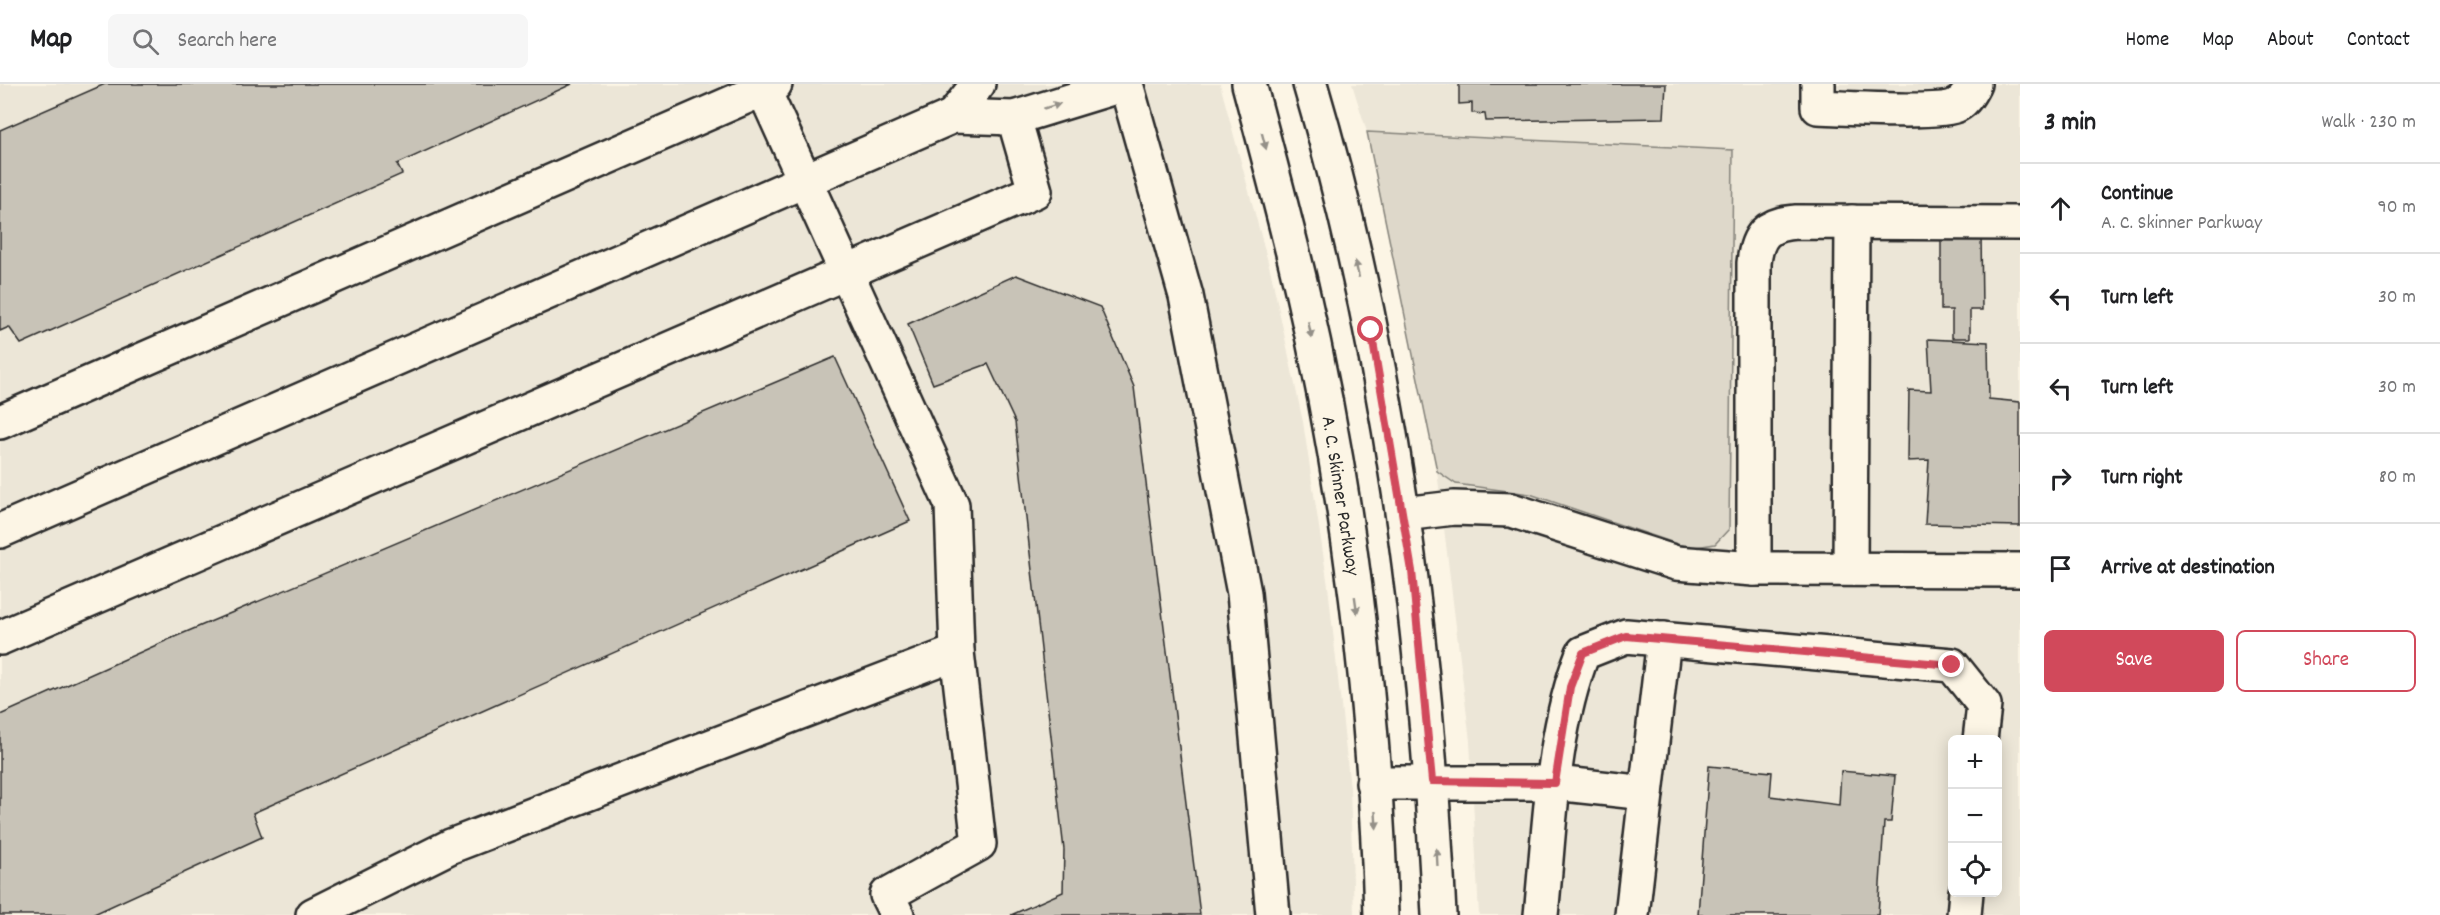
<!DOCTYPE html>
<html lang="en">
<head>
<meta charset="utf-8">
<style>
	body { margin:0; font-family:Dekko,sans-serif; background:#f6f6f6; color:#202124 }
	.controls { position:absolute; right:18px; bottom:18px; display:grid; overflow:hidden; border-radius:9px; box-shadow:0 3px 15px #0003 }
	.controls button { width:54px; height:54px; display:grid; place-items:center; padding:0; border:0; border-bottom:2px solid #e0e0e0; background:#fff; color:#202124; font:30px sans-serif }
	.stop { position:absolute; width:18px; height:18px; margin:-14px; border:4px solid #d1495b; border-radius:50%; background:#fff }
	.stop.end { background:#d1495b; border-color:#fff; box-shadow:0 2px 6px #0008 }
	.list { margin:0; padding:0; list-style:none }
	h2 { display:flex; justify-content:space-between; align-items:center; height:78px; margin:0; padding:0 24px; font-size:26px }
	h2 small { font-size:20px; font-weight:400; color:#757577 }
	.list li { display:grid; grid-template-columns:39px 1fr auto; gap:18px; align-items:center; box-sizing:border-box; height:90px; padding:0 24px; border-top:2px solid #e0e0e0 }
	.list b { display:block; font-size:22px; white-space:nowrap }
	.list p { margin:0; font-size:20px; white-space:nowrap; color:#757577 }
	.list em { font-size:20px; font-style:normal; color:#757577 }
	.actions { display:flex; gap:12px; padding:18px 24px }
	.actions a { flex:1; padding:14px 0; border:2px solid #d1495b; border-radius:9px; text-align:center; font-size:21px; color:#d1495b }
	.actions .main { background:#d1495b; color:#fff }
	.icon { flex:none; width:33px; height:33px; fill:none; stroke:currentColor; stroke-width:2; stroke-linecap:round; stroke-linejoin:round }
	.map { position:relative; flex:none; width:2020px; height:831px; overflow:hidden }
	header { display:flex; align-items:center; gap:36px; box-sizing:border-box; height:84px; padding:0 30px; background:#fff; border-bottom:2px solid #e0e0e0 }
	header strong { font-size:28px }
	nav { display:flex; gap:33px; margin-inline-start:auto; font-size:21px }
	.search { width:420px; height:54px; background:#f6f6f6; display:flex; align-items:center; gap:15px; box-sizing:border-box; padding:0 21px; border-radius:9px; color:#757577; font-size:22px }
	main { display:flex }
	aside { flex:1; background:#fff }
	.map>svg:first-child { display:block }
</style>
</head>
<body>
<header>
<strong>Map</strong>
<div class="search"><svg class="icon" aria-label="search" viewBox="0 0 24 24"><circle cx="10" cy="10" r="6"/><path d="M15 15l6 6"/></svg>Search here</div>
<nav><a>Home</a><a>Map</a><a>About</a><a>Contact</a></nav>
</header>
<main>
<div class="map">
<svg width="2020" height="831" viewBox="0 0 2020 831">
	<rect width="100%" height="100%" fill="#fcf5e5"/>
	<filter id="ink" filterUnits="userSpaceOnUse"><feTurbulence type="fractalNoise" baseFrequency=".0167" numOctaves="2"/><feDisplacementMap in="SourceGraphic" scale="12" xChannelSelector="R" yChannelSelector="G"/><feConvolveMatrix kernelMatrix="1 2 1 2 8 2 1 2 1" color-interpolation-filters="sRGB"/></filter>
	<g filter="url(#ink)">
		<!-- built -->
		<g fill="#ece6d7" fill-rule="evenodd">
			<path d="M0,0h1220l51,189 32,149 25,164 22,202 4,127h-1354z"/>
			<path d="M1352,0h668v831h-541l-9,-174 -33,-270 19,13 74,10 159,54 43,-398 -365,-18zM1952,656h46v152h-46z"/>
		</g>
		<!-- grass -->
		<path fill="#ded8ca" stroke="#84827a" stroke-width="1.5" d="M1367,48l366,18 -4,379 -14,15 -26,4 -159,-54 -74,-10 -19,-13z"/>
		<!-- building -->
		<g fill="#c8c3b7" stroke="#2b2b2b" stroke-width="1.5">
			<path d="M105,0h467l-175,80 5,10 -381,170 -12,-17 -9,4v-201z"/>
			<path d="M1459,0h207l-2,34 -178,3 -1,-7 -13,-1v-10l-13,1z"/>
			<path d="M1941,149h40l1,77h-12v28h-18v-28h-11z"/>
			<path d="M1016,191l84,32 34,80 66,528h-189l52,-23 1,-42 -49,-428 -27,-58 -55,20 -25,-60z"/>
			<path d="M1928,255l60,3 1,57 31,3v124l-95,-2 4,-64 -21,1 1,-71 22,1z"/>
			<path d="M835,273l75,164 -657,292 9,24 -170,78h-92v-200l172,-77z"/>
			<path d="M1709,682l63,6 -2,24 69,9 2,-34 54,5 -4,46h-7l-6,93h-180z"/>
		</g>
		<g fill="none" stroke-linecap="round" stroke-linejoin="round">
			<!-- minor casing -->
			<g stroke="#2b2b2b" stroke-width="38">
				<g id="minor">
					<path d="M761,0l191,421 5,147"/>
					<path d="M1126,0l60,212 58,297 29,322"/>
					<path d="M1818,0v23c24,1 124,7 139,-2 8,-4 13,-13 17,-21"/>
					<path d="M953,32l25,-32"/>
					<path d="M0,338l775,-338"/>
					<path d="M1403,430l51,-6 57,2 165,53 78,6 266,1"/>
					<path d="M0,447l953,-415 61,2 111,-34"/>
					<path d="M1850,484l2,-346"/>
					<path d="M1754,485v-306c3,-28 13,-39 42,-41l224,1"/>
					<path d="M0,554l1035,-447 -21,-73"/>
					<path d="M1373,699h182l91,10"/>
					<path d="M313,831l138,-69 506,-194 22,192 -92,51 10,20"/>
					<path d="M1541,831c9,-86 10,-181 42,-262l43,-17 326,29 32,40 -4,35"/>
					<path d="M1632,831l32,-276"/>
					<path d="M1964,831l2,-23"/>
				</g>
			</g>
			<!-- major casing -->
			<g stroke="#2b2b2b" stroke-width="38">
				<g id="major">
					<path d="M1249,0c18,67 36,134 52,202 47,201 74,422 80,629"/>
					<path d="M1310,0c80,270 116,550 129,831"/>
				</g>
			</g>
			<!-- minor -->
			<use href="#minor" stroke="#fcf5e5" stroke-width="33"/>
			<!-- major -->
			<use href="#major" stroke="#fcf5e5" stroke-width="33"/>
		</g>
		<!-- one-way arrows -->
		<defs><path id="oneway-solid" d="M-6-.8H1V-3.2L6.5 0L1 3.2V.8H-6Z" transform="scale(1.5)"/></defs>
		<g fill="#949088">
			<use href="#oneway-solid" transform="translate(1052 22) rotate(-17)"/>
			<use href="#oneway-solid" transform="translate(1264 57) rotate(75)"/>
			<use href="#oneway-solid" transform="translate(1357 185) rotate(-103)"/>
			<use href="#oneway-solid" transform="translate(1310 246) rotate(78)"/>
			<use href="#oneway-solid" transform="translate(1356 521) rotate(82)"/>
			<use href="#oneway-solid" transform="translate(1376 736) rotate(86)"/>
			<use href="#oneway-solid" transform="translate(1437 773) rotate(-93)"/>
		</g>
	</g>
	<g fill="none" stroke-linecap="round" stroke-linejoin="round" filter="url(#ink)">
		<!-- route -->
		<path stroke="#d1495b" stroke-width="8" d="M1371,246l41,241 20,210 123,2 15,-96 13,-34 43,-17 326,29"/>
	</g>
	<g text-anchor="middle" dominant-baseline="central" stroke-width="5" stroke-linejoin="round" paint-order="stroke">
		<!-- street labels -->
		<g font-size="20" fill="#2b2b2b" stroke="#fcf5e5">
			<text transform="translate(1339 412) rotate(81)">A. C. Skinner Parkway</text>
		</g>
	</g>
</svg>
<div class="controls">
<button>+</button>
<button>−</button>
<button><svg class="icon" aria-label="locate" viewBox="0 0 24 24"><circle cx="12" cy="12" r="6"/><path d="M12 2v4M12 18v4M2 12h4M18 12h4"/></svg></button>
</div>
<div class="stop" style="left:1371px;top:246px"></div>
<div class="stop end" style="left:1952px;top:581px"></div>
</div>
<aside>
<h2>3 min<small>Walk · 230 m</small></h2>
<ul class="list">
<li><svg class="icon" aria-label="ahead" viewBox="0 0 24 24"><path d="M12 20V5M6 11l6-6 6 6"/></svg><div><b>Continue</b><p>A. C. Skinner Parkway</p></div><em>90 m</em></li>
<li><svg class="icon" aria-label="left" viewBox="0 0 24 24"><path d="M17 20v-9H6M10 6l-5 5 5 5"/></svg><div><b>Turn left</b></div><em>30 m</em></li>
<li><svg class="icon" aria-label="left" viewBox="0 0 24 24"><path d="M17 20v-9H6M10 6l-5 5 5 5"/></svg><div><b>Turn left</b></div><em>30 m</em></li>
<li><svg class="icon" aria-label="right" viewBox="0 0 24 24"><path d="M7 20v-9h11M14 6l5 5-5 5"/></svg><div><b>Turn right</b></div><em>80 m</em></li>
<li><svg class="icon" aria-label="arrive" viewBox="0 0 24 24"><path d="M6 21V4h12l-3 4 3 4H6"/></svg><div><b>Arrive at destination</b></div></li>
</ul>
<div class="actions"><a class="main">Save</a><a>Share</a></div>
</aside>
</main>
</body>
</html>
